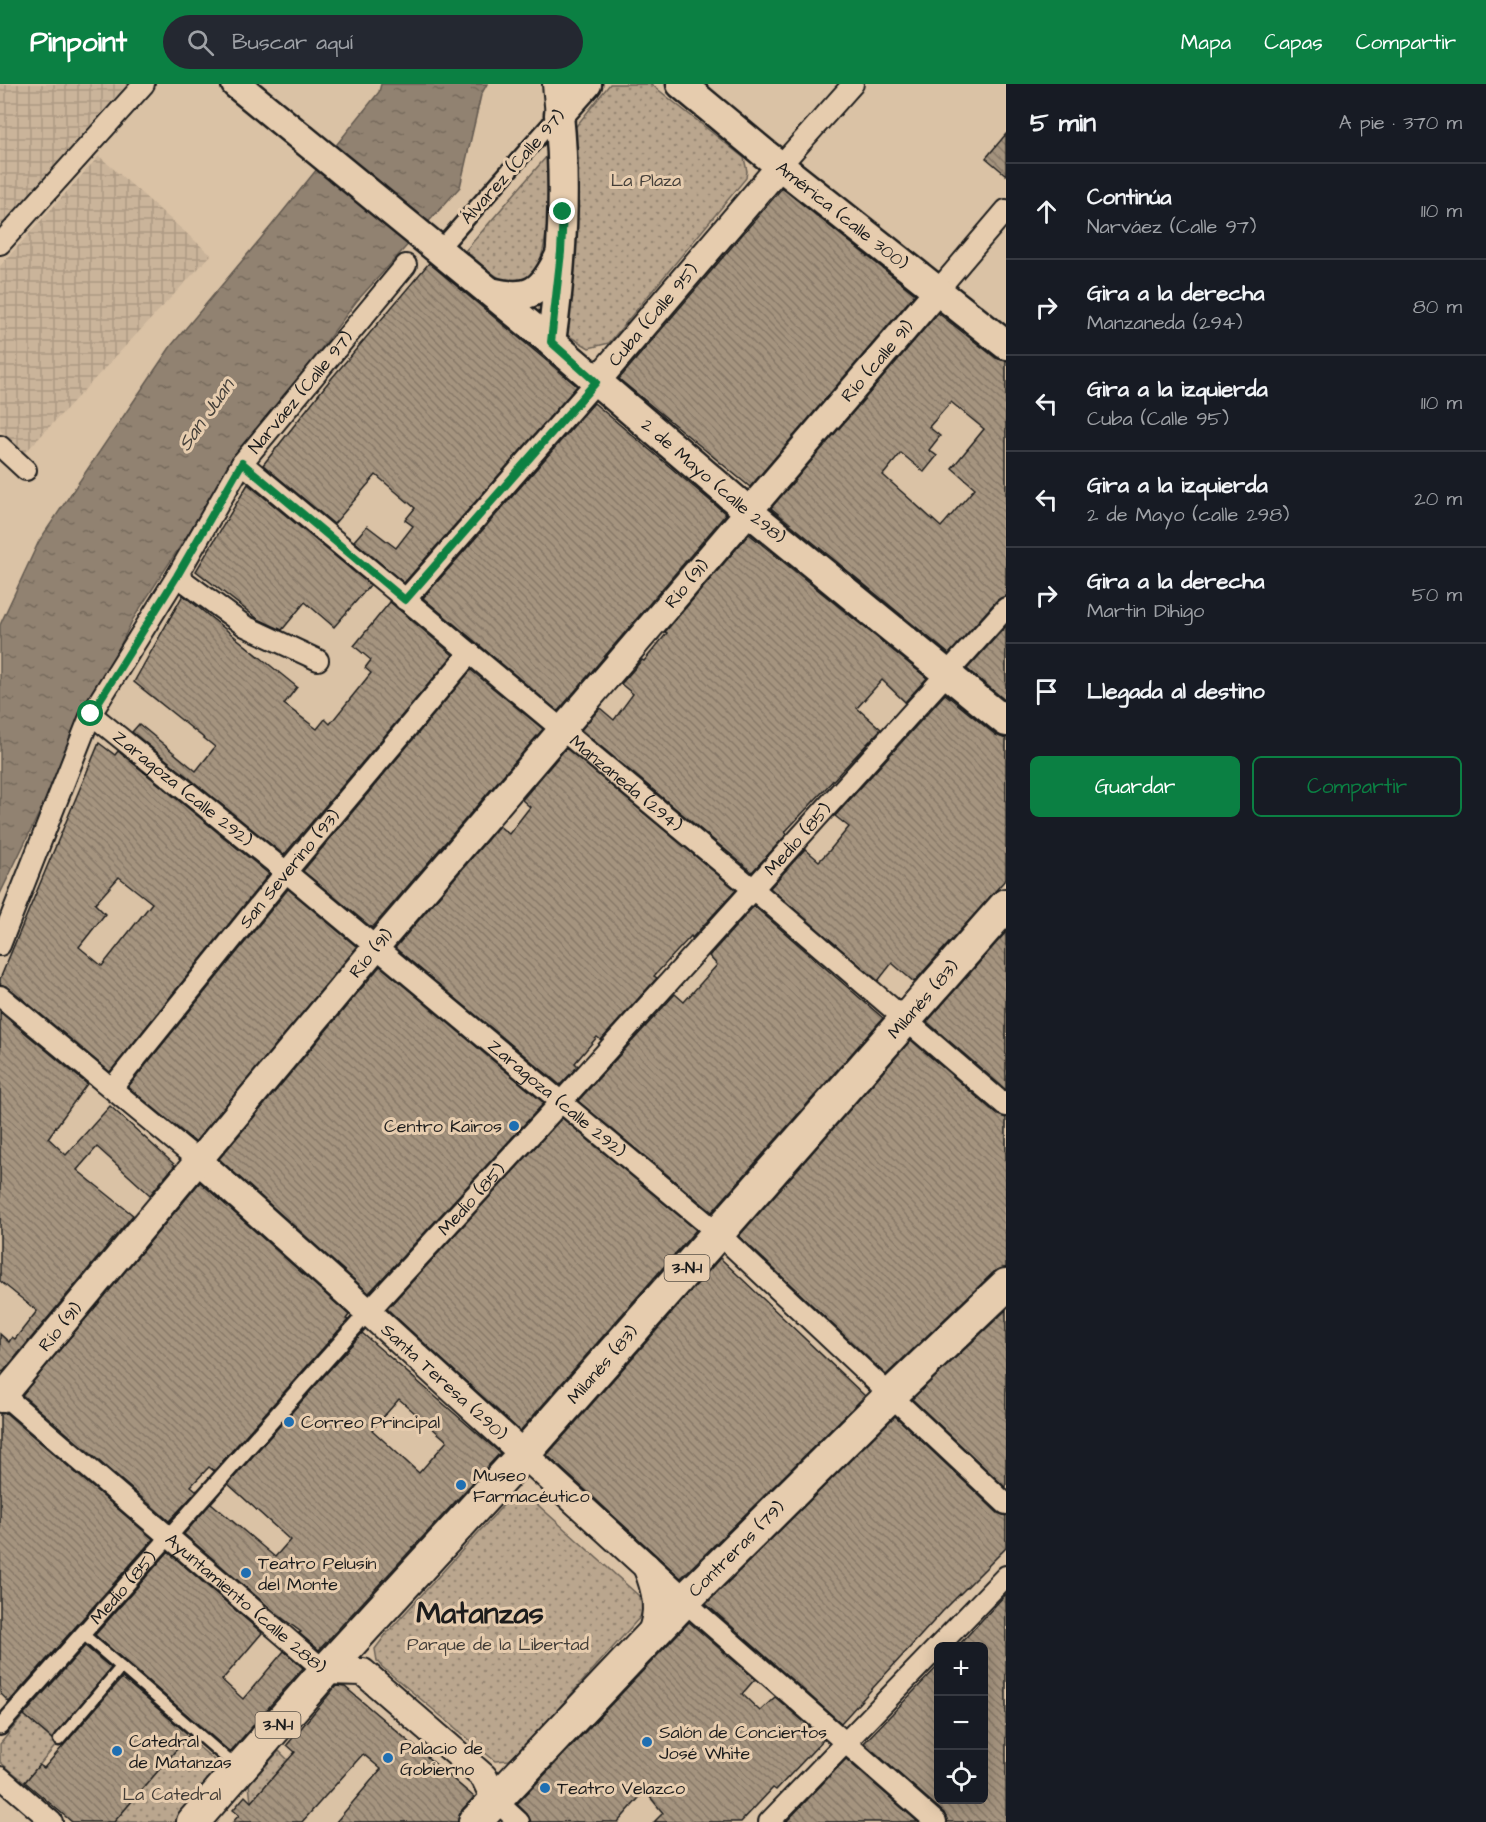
<!DOCTYPE html>
<html lang="es">
<head>
<meta charset="utf-8">
<style>
	body { margin:0; font-family:"Architects Daughter",sans-serif; background:#242831; color:#f1f3f6 }
	.controls { position:absolute; right:18px; bottom:18px; display:grid; overflow:hidden; border-radius:9px; box-shadow:0 3px 15px #0003 }
	.controls button { width:54px; height:54px; display:grid; place-items:center; padding:0; border:0; border-bottom:2px solid #363941; background:#171b24; color:#f1f3f6; font:30px sans-serif }
	.stop { position:absolute; width:18px; height:18px; margin:-14px; border:4px solid #0b8043; border-radius:50%; background:#fff }
	.stop.end { background:#0b8043; border-color:#fff; box-shadow:0 2px 6px #0008 }
	.list { margin:0; padding:0; list-style:none }
	h2 { display:flex; justify-content:space-between; align-items:center; height:78px; margin:0; padding:0 24px; font-size:26px }
	h2 small { font-size:20px; font-weight:400; color:#9ea1a6 }
	.list li { display:grid; grid-template-columns:39px 1fr auto; gap:18px; align-items:center; box-sizing:border-box; height:96px; padding:0 24px; border-top:2px solid #363941 }
	.list b { display:block; font-size:22px; white-space:nowrap }
	.list p { margin:0; font-size:20px; white-space:nowrap; color:#9ea1a6 }
	.list em { font-size:20px; font-style:normal; color:#9ea1a6 }
	.actions { display:flex; gap:12px; padding:18px 24px }
	.actions a { flex:1; padding:14px 0; border:2px solid #0b8043; border-radius:9px; text-align:center; font-size:21px; color:#0b8043 }
	.actions .main { background:#0b8043; color:#fff }
	.icon { flex:none; width:33px; height:33px; fill:none; stroke:currentColor; stroke-width:2; stroke-linecap:round; stroke-linejoin:round }
	.map { position:relative; flex:none; width:1006px; height:1738px; overflow:hidden }
	header { display:flex; align-items:center; gap:36px; box-sizing:border-box; height:84px; padding:0 30px; background:#0b8043; color:#fff }
	header strong { font-size:28px }
	nav { display:flex; gap:33px; margin-inline-start:auto; font-size:21px }
	.search { width:420px; height:54px; background:#242831; display:flex; align-items:center; gap:15px; box-sizing:border-box; padding:0 21px; border-radius:33px; color:#9ea1a6; font-size:22px }
	main { display:flex }
	aside { flex:1; background:#171b24 }
	.map>svg:first-child { display:block }
</style>
</head>
<body>
<header>
<strong>Pinpoint</strong>
<div class="search"><svg class="icon" aria-label="search" viewBox="0 0 24 24"><circle cx="10" cy="10" r="6"/><path d="M15 15l6 6"/></svg>Buscar aquí</div>
<nav><a>Mapa</a><a>Capas</a><a>Compartir</a></nav>
</header>
<main>
<div class="map">
<svg width="1006" height="1738" viewBox="0 0 1006 1738">
	<defs>
		<pattern id="industrial-grid" width="8" height="8" patternUnits="userSpaceOnUse" patternTransform="scale(1.5)"><rect width="8" height="8" fill="#cab49a"/><path d="M0 4h8M4 0v8" fill="none" stroke="#ad9a84"/></pattern>
		<pattern id="green-dots" width="8" height="8" patternUnits="userSpaceOnUse" patternTransform="scale(1.5)"><rect width="8" height="8" fill="#baa68e"/><path d="M2 2h.1M6 6h.1" fill="none" stroke="#968673" stroke-width="1.8" stroke-linecap="round"/></pattern>
		<pattern id="water-ripples" width="26" height="14" patternUnits="userSpaceOnUse" patternTransform="scale(1.5)"><rect width="26" height="14" fill="#918271"/><path d="M2 4q2-2 4 0t4 0M15 11q2-2 4 0t4 0" fill="none" stroke="#766a5c"/></pattern>
		<pattern id="building-back-hatch" width="6" height="6" patternUnits="userSpaceOnUse" patternTransform="scale(1.5)"><rect width="6" height="6" fill="#a5947f"/><path d="M-1 5l2 2M0 0l6 6M5-1l2 2" fill="none" stroke="#867867"/></pattern>
	</defs>
	<rect width="100%" height="100%" fill="#dac2a5"/>
	<filter id="ink" filterUnits="userSpaceOnUse"><feTurbulence type="fractalNoise" baseFrequency=".0167" numOctaves="2"/><feDisplacementMap in="SourceGraphic" scale="12" xChannelSelector="R" yChannelSelector="G"/><feConvolveMatrix kernelMatrix="1 2 1 2 8 2 1 2 1" color-interpolation-filters="sRGB"/></filter>
	<g filter="url(#ink)">
		<!-- industrial -->
		<g fill="url(#industrial-grid)">
			<path d="M0,0h127l-127,142z"/>
			<path d="M99,72l112,99 -187,199 -24,-24v-164z"/>
		</g>
		<!-- green -->
		<g fill="url(#green-dots)" stroke="#6b6155" stroke-width="1.5">
			<path d="M610,0h41l93,74 3,13 -1,7 -137,165 -20,5 -25,-15 9,-203z"/>
			<path d="M547,72c1,28 11,152 -49,121 -11,-6 -22,-18 -33,-26z"/>
			<path d="M517,1411l12,2 109,98c5,8 6,14 2,22l-124,139 -7,4 -14,1 -114,-95 -4,-5 -2,-12 12,-16 120,-132z"/>
			<path d="M24,1631l33,29 -32,38 -25,-20v-18z"/>
			<path d="M187,1653l39,33 -44,52h-68z"/>
			<path d="M279,1667l9,9 -37,42 -2,-18z"/>
		</g>
		<!-- water -->
		<path fill="url(#water-ripples)" stroke="#62594f" stroke-width="1.5" d="M381,0h106l-6,11 -21,92 -104,115 -131,175 -92,142 -133,275v-269l39,-84 132,-195 101,-121 107,-133z"/>
		<!-- building -->
		<g fill="url(#building-back-hatch)" stroke="#1c1c1c" stroke-width="1.5" fill-rule="evenodd">
			<path d="M1006,50v41l-20,-17z"/>
			<path d="M782,104l133,106 -165,193 -131,-108z"/>
			<path d="M429,179l148,123 -173,197 -50,-42 13,-15 29,22 17,-22 -8,-6 10,-12 -39,-33 -42,49 -71,-59 63,-80z"/>
			<path d="M938,229l58,45 10,3v235l-9,4 -48,54 -178,-146zM951,318l33,27 -32,39 23,20 -34,39 -58,-52 18,-22 23,19 13,-16 -8,-6 11,-14 -11,-9z"/>
			<path d="M594,319l132,111 -168,197 -135,-113z"/>
			<path d="M248,400l122,101 -36,42 -29,-25 -23,28 -24,-11 -62,-48z"/>
			<path d="M749,450l178,144 -22,24 -23,-22 -25,28 24,21 -96,103 2,2 -35,38 -171,-142 19,-22 14,12 19,-26 -12,-10 21,-24 2,1 23,-28 -2,-1z"/>
			<path d="M183,511l114,92 -13,17 33,25 8,-10 5,5 41,-51 -6,-5 6,-8 -17,-14 36,-44 63,53 -169,200 -152,-123 7,-8 57,47 19,-24 -81,-65z"/>
			<path d="M1006,542v75l-39,-32z"/>
			<path d="M471,586l72,59 -171,199 -69,-57z"/>
			<path d="M945,610l51,41 10,4v140l-92,103 -22,-19 -14,18 -108,-93 35,-39 14,12 10,-10 20,-24 -14,-11z"/>
			<path d="M99,659l16,12 3,-4 151,123 -159,198 -102,-85 -8,-3v-5zM119,793l33,26 -50,63 -23,-19 26,-33 -10,-10z"/>
			<path d="M566,664l170,142 -44,48 -1,-2 -37,40 3,2 -56,62 -4,-3 -22,26 3,3 -18,19 -165,-137 104,-122 10,8 21,-27 -8,-7z"/>
			<path d="M288,805l69,58 -162,195 -67,-55z"/>
			<path d="M754,822l129,112 -171,194 -134,-111 97,-107 9,8 33,-37 -8,-9z"/>
			<path d="M1006,848v158l-79,-68z"/>
			<path d="M380,882l164,137 -175,190 -150,-134z"/>
			<path d="M0,928l87,72 -39,54 18,17 44,-49 65,59 -25,30 -53,-48 -20,23 56,45 -130,157 -3,-2v-36l9,8 3,-5 3,2 22,-28 -37,-30z"/>
			<path d="M911,956l87,75 8,3v150l-12,4 -108,103 -147,-139z"/>
			<path d="M562,1034l134,112 -176,201 -133,-122z"/>
			<path d="M200,1098l149,133 -3,4 2,1 -134,151 -5,-4 -18,19 6,5 -28,30 -147,-126z"/>
			<path d="M720,1174l145,138 -184,182 -134,-123z"/>
			<path d="M1006,1226v178l-94,-89z"/>
			<path d="M362,1249l138,120 -181,197 -20,-17 2,-1 -23,-17 -94,-81 27,-31 64,54 15,-17 -62,-56zM399,1315l48,42 -28,32 -47,-43z"/>
			<path d="M6,1329l147,126 -144,163 -9,-9v-279z"/>
			<path d="M895,1332l103,97 8,3v32l-63,63 -102,112 -135,-119z"/>
			<path d="M168,1468l94,81 -40,47 21,19 41,-48 19,17 -73,84 -135,-117z"/>
			<path d="M1006,1510v228h-58l-4,-9 -80,-70 75,-78v135h45v-153h-27z"/>
			<path d="M689,1538l66,57 -13,15 18,17 15,-14 49,42 -48,51 -3,-2 -32,34h-87l9,-9 -18,-22 -27,31h-87l-4,-8 -10,-10z"/>
			<path d="M85,1562l26,22 -59,71 -28,-24z"/>
			<path d="M122,1594l67,57 -75,87h-42l-47,-40 14,-17 5,3z"/>
			<path d="M336,1602l9,1 129,110 -12,13 -4,12h-122l45,-53 -18,-15 -61,68h-69l6,-7 -6,-5 12,-14 6,6 44,-50 -8,-7z"/>
			<path d="M846,1675l72,63h-132z"/>
		</g>
		<g fill="none" stroke-linecap="round" stroke-linejoin="round">
			<!-- service casing -->
			<g stroke="#1c1c1c" stroke-width="15">
				<g id="service">
					<path d="M83,1550l150,130"/>
					<path d="M59,1656l62,-73"/>
				</g>
			</g>
			<!-- pedestrian casing -->
			<g stroke="#1c1c1c" stroke-width="20">
				<g id="pedestrian">
					<path d="M439,166l119,-135"/>
					<path id="s1" d="M0,1643l368,-415"/>
				</g>
			</g>
			<!-- minor casing -->
			<g stroke="#1c1c1c" stroke-width="24">
				<g id="minor">
					<path d="M780,82l73,-82"/>
					<path d="M0,160l144,-160"/>
					<path d="M938,206l68,-80"/>
					<path d="M0,362l26,24"/>
					<path id="s2" d="M242,379l510,425 254,218"/>
					<path d="M177,492l68,50 73,34"/>
					<path d="M405,516l191,-218"/>
					<path id="s3" d="M91,630l195,158 432,361 288,271"/>
					<path id="s4" d="M0,861l91,-231 86,-138 65,-113 164,-198"/>
					<path d="M0,912l199,165"/>
					<path id="s5" d="M112,1004l174,-216 184,-219"/>
					<path id="s6" d="M368,1228l193,-210 445,-494"/>
					<path id="s7" d="M0,1308l325,279"/>
					<path d="M684,1517l252,221"/>
					<path d="M0,1693l52,45"/>
					<path d="M495,1716l24,22"/>
					<path d="M769,1738l237,-246"/>
				</g>
			</g>
			<!-- tertiary casing -->
			<g stroke="#1c1c1c" stroke-width="30">
				<g id="tertiary">
					<path d="M556,0l3,31"/>
					<path id="s8" d="M596,298l184,-216"/>
					<path id="s9" d="M199,1077l169,151 316,289"/>
					<path id="s10" d="M0,1315l376,-452 562,-657"/>
					<path d="M646,1482c10,24 15,47 3,71"/>
					<path d="M325,1587l38,1 121,105 11,23"/>
				</g>
			</g>
			<!-- secondary casing -->
			<g stroke="#1c1c1c" stroke-width="33">
				<g id="secondary">
					<path id="s11" d="M236,0l315,258 197,169 258,211"/>
					<path id="s12" d="M681,0l84,70 241,191"/>
					<path d="M491,208c38,9 51,1 68,-35"/>
					<path d="M551,258c11,-76 16,-151 8,-227l28,-31"/>
				</g>
			</g>
			<!-- primary casing -->
			<g stroke="#1c1c1c" stroke-width="36">
				<g id="primary">
					<path id="s13" d="M193,1738l132,-151 198,-216 483,-550"/>
					<path id="s14" d="M475,1738l209,-221 206,-205 116,-111"/>
				</g>
			</g>
			<!-- service -->
			<use href="#service" stroke="#e6ccae" stroke-width="10"/>
			<!-- pedestrian -->
			<use href="#pedestrian" stroke="#e6ccae" stroke-width="15"/>
			<!-- minor -->
			<use href="#minor" stroke="#e6ccae" stroke-width="20"/>
			<!-- tertiary -->
			<use href="#tertiary" stroke="#e6ccae" stroke-width="26"/>
			<!-- secondary -->
			<use href="#secondary" stroke="#e6ccae" stroke-width="28"/>
			<!-- primary -->
			<use href="#primary" stroke="#e6ccae" stroke-width="32"/>
		</g>
	</g>
	<g fill="none" stroke-linecap="round" stroke-linejoin="round" filter="url(#ink)">
		<!-- route -->
		<path stroke="#0b8043" stroke-width="8" d="M91,630l86,-138 65,-113 163,137 191,-218 -45,-40 10,-90 2,-40"/>
	</g>
	<!-- markers -->
	<g fill="#1f6fb2" stroke="#e6ccae" stroke-width="2">
		<circle cx="514" cy="1042" r="6"/>
		<circle cx="289" cy="1338" r="6"/>
		<circle cx="461" cy="1401" r="6"/>
		<circle cx="246" cy="1489" r="6"/>
		<circle cx="647" cy="1658" r="6"/>
		<circle cx="117" cy="1667" r="6"/>
		<circle cx="388" cy="1674" r="6"/>
		<circle cx="545" cy="1704" r="6"/>
	</g>
	<g text-anchor="middle" dominant-baseline="central" stroke-width="6" stroke-linejoin="round" paint-order="stroke">
		<!-- shield labels -->
		<g fill="#e6ccae" stroke="#595148" stroke-width="1.5">
			<rect x="664.5" y="1171" width="45" height="26" rx="4.5"/>
			<rect x="255.5" y="1628" width="45" height="26" rx="4.5"/>
		</g>
		<g font-size="16" font-weight="bold" fill="#1c1c1c">
			<text x="687" y="1184">3-N-1</text>
			<text x="278" y="1641">3-N-1</text>
		</g>
		<!-- street labels -->
		<g font-size="18" fill="#1c1c1c" stroke="#e6ccae">
			<text transform="translate(513 83) rotate(-48)">Álvarez (Calle 97)</text>
			<text stroke="none"><textPath href="#s12" startOffset="208">América (calle 300)</textPath></text>
			<text stroke="none"><textPath href="#s8" startOffset="88">Cuba (Calle 95)</textPath></text>
			<text stroke="none"><textPath href="#s10" startOffset="1359">Río (calle 91)</textPath></text>
			<text stroke="none"><textPath href="#s4" startOffset="633">Narváez (Calle 97)</textPath></text>
			<text stroke="none"><textPath href="#s11" startOffset="621">2 de Mayo (calle 298)</textPath></text>
			<text stroke="none"><textPath href="#s10" startOffset="1066">Río (91)</textPath></text>
			<text stroke="none"><textPath href="#s2" startOffset="500">Manzaneda (294)</textPath></text>
			<text stroke="none"><textPath href="#s3" startOffset="118">Zaragoza (calle 292)</textPath></text>
			<text stroke="none"><textPath href="#s6" startOffset="639">Medio (85)</textPath></text>
			<text stroke="none"><textPath href="#s5" startOffset="282">San Severino (93)</textPath></text>
			<text stroke="none"><textPath href="#s10" startOffset="580">Río (91)</textPath></text>
			<text stroke="none"><textPath href="#s13" startOffset="1100">Milanés (83)</textPath></text>
			<text stroke="none"><textPath href="#s3" startOffset="604">Zaragoza (calle 292)</textPath></text>
			<text stroke="none"><textPath href="#s6" startOffset="153">Medio (85)</textPath></text>
			<text stroke="none"><textPath href="#s10" startOffset="94">Río (91)</textPath></text>
			<text stroke="none"><textPath href="#s13" startOffset="614">Milanés (83)</textPath></text>
			<text stroke="none"><textPath href="#s9" startOffset="330">Santa Teresa (290)</textPath></text>
			<text stroke="none"><textPath href="#s14" startOffset="378">Contreras (79)</textPath></text>
			<text stroke="none"><textPath href="#s1" startOffset="186">Medio (85)</textPath></text>
			<text stroke="none"><textPath href="#s7" startOffset="324">Ayuntamiento (calle 288)</textPath></text>
		</g>
		<!-- park labels -->
		<g font-size="18" fill="#443e38" stroke="#e6ccae">
			<text x="646" y="96">La Plaza</text>
			<text x="498" y="1560">Parque de la Libertad</text>
			<text x="172" y="1710">La Catedral</text>
		</g>
		<!-- poi labels -->
		<g font-size="18" fill="#1c1c1c" stroke="#e6ccae" text-anchor="start">
			<text x="502" y="1042" text-anchor="end">Centro Kairos</text>
			<text x="301" y="1338">Correo Principal</text>
			<text x="473" y="1391">Museo<tspan x="473" dy="21">Farmacéutico</tspan></text>
			<text x="258" y="1479">Teatro Pelusín<tspan x="258" dy="21">del Monte</tspan></text>
			<text x="659" y="1648">Salón de Conciertos<tspan x="659" dy="21">José White</tspan></text>
			<text x="129" y="1657">Catedral<tspan x="129" dy="21">de Matanzas</tspan></text>
			<text x="400" y="1664">Palacio de<tspan x="400" dy="21">Gobierno</tspan></text>
			<text x="557" y="1704">Teatro Velazco</text>
		</g>
		<!-- water labels -->
		<g font-size="20" font-style="italic" fill="#45403a" stroke="#e6ccae">
			<text transform="translate(206 331) rotate(-55)">San Juan</text>
		</g>
		<!-- town labels -->
		<g font-size="30" font-weight="bold" fill="#1c1c1c" stroke="#e6ccae">
			<text x="480" y="1530">Matanzas</text>
		</g>
	</g>
</svg>
<div class="controls">
<button>+</button>
<button>−</button>
<button><svg class="icon" aria-label="locate" viewBox="0 0 24 24"><circle cx="12" cy="12" r="6"/><path d="M12 2v4M12 18v4M2 12h4M18 12h4"/></svg></button>
</div>
<div class="stop" style="left:91px;top:630px"></div>
<div class="stop end" style="left:563px;top:128px"></div>
</div>
<aside>
<h2>5 min<small>A pie · 370 m</small></h2>
<ul class="list">
<li><svg class="icon" aria-label="ahead" viewBox="0 0 24 24"><path d="M12 20V5M6 11l6-6 6 6"/></svg><div><b>Continúa</b><p>Narváez (Calle 97)</p></div><em>110 m</em></li>
<li><svg class="icon" aria-label="right" viewBox="0 0 24 24"><path d="M7 20v-9h11M14 6l5 5-5 5"/></svg><div><b>Gira a la derecha</b><p>Manzaneda (294)</p></div><em>80 m</em></li>
<li><svg class="icon" aria-label="left" viewBox="0 0 24 24"><path d="M17 20v-9H6M10 6l-5 5 5 5"/></svg><div><b>Gira a la izquierda</b><p>Cuba (Calle 95)</p></div><em>110 m</em></li>
<li><svg class="icon" aria-label="left" viewBox="0 0 24 24"><path d="M17 20v-9H6M10 6l-5 5 5 5"/></svg><div><b>Gira a la izquierda</b><p>2 de Mayo (calle 298)</p></div><em>20 m</em></li>
<li><svg class="icon" aria-label="right" viewBox="0 0 24 24"><path d="M7 20v-9h11M14 6l5 5-5 5"/></svg><div><b>Gira a la derecha</b><p>Martin Dihigo</p></div><em>50 m</em></li>
<li><svg class="icon" aria-label="arrive" viewBox="0 0 24 24"><path d="M6 21V4h12l-3 4 3 4H6"/></svg><div><b>Llegada al destino</b></div></li>
</ul>
<div class="actions"><a class="main">Guardar</a><a>Compartir</a></div>
</aside>
</main>
</body>
</html>
